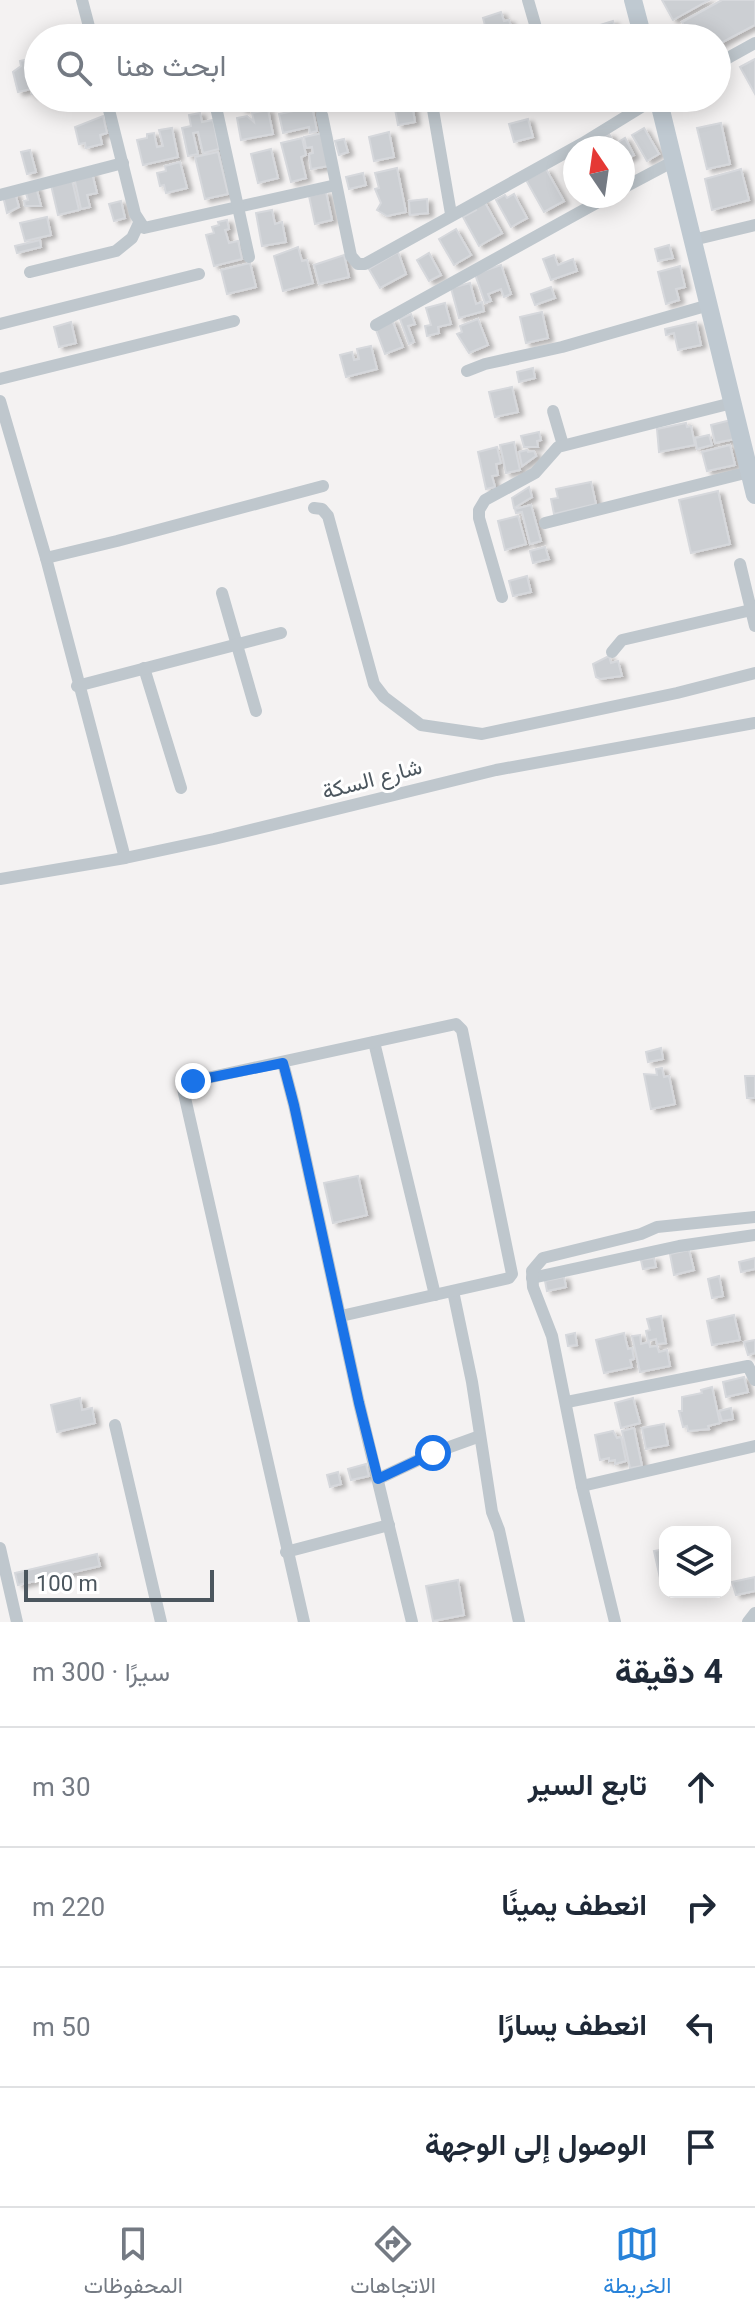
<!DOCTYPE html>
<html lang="ar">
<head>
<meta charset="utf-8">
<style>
	body { margin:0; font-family:Roboto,Vazirmatn,sans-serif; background:#f6f6f7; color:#1f2937; direction:rtl }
	.controls { position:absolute; right:24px; bottom:24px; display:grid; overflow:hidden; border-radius:16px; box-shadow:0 4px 20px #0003 }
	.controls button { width:72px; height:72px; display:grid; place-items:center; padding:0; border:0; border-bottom:2px solid #e0e1e3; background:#fff; color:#1f2937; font:40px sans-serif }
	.compass { position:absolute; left:563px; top:136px; width:72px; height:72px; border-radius:50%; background:#fff; box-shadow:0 4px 20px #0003; rotate:347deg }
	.scale { position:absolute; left:24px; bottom:20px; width:190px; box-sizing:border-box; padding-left:8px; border:4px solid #4b565e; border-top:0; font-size:22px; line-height:28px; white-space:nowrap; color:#4b565e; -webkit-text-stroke:6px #fff; paint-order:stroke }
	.stop { position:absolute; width:24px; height:24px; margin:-18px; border:6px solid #1a73e8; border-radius:50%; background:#fff }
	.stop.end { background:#1a73e8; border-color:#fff; box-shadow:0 2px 8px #0008 }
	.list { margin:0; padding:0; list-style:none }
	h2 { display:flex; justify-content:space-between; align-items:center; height:104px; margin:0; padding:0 32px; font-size:34px }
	h2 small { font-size:26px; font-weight:400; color:#747a83 }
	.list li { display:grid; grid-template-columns:52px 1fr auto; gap:24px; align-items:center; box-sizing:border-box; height:120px; padding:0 32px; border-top:2px solid #e0e1e3 }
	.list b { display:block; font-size:30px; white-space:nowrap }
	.list em { font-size:26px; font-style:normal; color:#747a83 }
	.icon { flex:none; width:44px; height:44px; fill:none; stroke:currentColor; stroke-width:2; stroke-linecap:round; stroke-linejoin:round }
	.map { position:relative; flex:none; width:755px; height:1622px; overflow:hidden; direction:ltr }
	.search { position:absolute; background:#fff; box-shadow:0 4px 20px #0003; left:24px; right:24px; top:24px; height:88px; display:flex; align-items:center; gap:20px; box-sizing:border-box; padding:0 28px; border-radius:44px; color:#747a83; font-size:30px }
	.sheet { height:584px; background:#fff }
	nav { display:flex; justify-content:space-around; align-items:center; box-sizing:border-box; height:112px; border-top:2px solid #e0e1e3; background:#fff; font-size:22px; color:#747a83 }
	nav a { display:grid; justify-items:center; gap:4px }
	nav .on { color:#2782d9 }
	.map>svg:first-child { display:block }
</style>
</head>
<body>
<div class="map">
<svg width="755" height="1622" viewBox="0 0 755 1622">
	<defs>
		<filter id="shadow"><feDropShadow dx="5" dy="3" stdDeviation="2" flood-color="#0004"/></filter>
	</defs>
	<rect width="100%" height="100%" fill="#f4f2f2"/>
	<!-- building -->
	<g fill="#cccfd3" stroke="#d6d8dc" stroke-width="2" filter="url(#shadow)">
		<path d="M662,0h47l-36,20z"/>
		<path d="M722,0h33v25l-38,20v-7h-26l-9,-16z"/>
		<path d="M501,12l3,9 5,-1 3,10 -24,7 -5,-19z"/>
		<path d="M613,21l6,17h-61z"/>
		<path d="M33,58l5,35 -6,1 -1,-5 -13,3 -5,-20 8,-6 -1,-5z"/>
		<path d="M755,59v35l-15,-27z"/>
		<path d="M240,98h22l1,6 -21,5z"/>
		<path d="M393,98h18l4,24 -17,3z"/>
		<path d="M312,107l5,24 -7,2 -1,-6 -26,6 -4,-19z"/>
		<path d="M268,110l5,24 -32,6 -4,-22 10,-2 7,6 -2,-9z"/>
		<path d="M200,113l2,9 11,-2 6,29 -16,4 -5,-21 -5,1 5,21 -10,2 -6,-28 9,-2 -2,-11z"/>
		<path d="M103,116l4,17 -7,2 2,9 -16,4 -1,-5 -6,1 -4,-17z"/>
		<path d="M528,119l5,18 -19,5 -5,-18z"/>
		<path d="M721,123l9,41 -23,5 -10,-41z"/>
		<path d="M172,128l6,29 -35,8 -6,-25 10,-2v-4l7,-1 3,14 6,-1 -4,-16z"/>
		<path d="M644,128l15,26 -12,7 -15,-26z"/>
		<path d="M389,132l5,25 -20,4 -5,-24z"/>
		<path d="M323,133l6,33 -18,3 -2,-15 4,-1 -1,-6 -6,1 -2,-11z"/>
		<path d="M609,134l6,10 10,-6 9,17 -11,6v-13h-15l-6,-10z"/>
		<path d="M302,138l4,17 -5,2 5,21 -15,4 -10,-39z"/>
		<path d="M344,139l4,13 -9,3 -4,-14z"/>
		<path d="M271,149l7,29 -20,5 -7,-29z"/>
		<path d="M30,150l6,22 -9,2 -6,-22z"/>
		<path d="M218,152l10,42 -23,5 -10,-42z"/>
		<path d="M180,162l7,26 -21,5 -2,-8 -4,1 -3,-13 9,-2 -1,-5z"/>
		<path d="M397,168l9,44 -19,4 -10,-6 4,-7 -6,-14 4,-1 -4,-15z"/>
		<path d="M546,169l18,32 -20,11 -18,-32z"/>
		<path d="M741,169l8,31 -37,10 -7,-31z"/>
		<path d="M92,173l5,20 -10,2 3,12 -9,2 -7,-32z"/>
		<path d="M363,173l3,12 -17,4 -3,-12z"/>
		<path d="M72,180l7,30 -21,5 -7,-30z"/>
		<path d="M36,187l5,19h-16l-1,-5 4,-1 -3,-10z"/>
		<path d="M326,192l6,28 -17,4 -6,-28z"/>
		<path d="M15,193l4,14 -12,6 -4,-17z"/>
		<path d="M514,194l13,24 -16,9 -15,-27 9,-5 2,3z"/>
		<path d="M427,199l1,14 -18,2 -1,-14z"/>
		<path d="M483,199l19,34 -23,13 -16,-29 13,-7 -3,-5z"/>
		<path d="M121,201l4,17 -11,3 -5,-17z"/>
		<path d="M272,210l3,14 7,-2 4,20 -24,4 -6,-33z"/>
		<path d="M47,217l4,18 -26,6 -5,-18z"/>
		<path d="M227,220l2,9 -4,1 4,13 9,-2 4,18 -28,7 -8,-31 8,-2 -2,-6 7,-2 -1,-3z"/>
		<path d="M456,229l15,26 -17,10 -15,-26z"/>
		<path d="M40,240l1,7 -24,6 -2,-7z"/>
		<path d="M669,245l4,13 -15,3 -3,-12z"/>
		<path d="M298,247l4,14 5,-1 6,23 -30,8 -9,-35z"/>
		<path d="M398,252l8,22 -26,14 -11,-19z"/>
		<path d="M429,253l12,22 -12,6 -12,-21z"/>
		<path d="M344,255l5,22 -30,7 -5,-19z"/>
		<path d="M554,255l4,10 15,-6 4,12 -26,9 -8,-21z"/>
		<path d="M250,263l6,24 -29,7 -6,-24z"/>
		<path d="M501,265l10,29 -7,3 -3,-8 -13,5 3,7 -6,2 -10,-29z"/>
		<path d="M680,266l5,21 -9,2 3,11 -13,4 -8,-32z"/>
		<path d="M470,283l6,21 6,-2 2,9 -25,7 -8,-30z"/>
		<path d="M551,287l4,11 -20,7 -4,-11z"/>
		<path d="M445,303l6,21 -13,3 1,6 -12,3 -2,-10 6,-1 -5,-17z"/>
		<path d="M542,312l6,26 -22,5 -6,-26z"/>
		<path d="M411,314l4,10 -7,2 6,16 -5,2 -9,-25z"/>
		<path d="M478,319l10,26 -19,8 -12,-19 5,-2 -2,-6z"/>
		<path d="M392,320l11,27 -18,7 -10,-27z"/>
		<path d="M71,322l5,21 -17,4 -5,-20z"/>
		<path d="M696,322l5,23 -23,5 -4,-17 -8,2 -1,-6z"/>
		<path d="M371,346l6,23 -31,8 -6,-22 12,-3 2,8 5,-1 -2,-10z"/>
		<path d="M533,368l2,10 -16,4 -2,-10z"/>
		<path d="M512,387l6,25 -23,5 -6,-25z"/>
		<path d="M731,420l4,19 -20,4 -4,-18z"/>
		<path d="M686,423l1,4 4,-1 4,19 -36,7 -2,-23z"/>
		<path d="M539,432l2,8 -4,1 1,6h-14l-3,-11z"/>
		<path d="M709,435l3,10 -15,4 -2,-11z"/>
		<path d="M514,442l6,28 -14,3 -6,-28z"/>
		<path d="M730,445l5,20 -28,6 -5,-19z"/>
		<path d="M497,447l4,16 -5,1 2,11 -6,1 3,11 -9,2 -8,-37z"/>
		<path d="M527,450l1,2 6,-1 2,5 -14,10 -3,-14z"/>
		<path d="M591,482l5,22 -42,10 -3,-15 7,-1 -2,-9z"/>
		<path d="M529,487l3,10 -18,11 -2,-10z"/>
		<path d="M718,491l12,53 -39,9 -12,-53z"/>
		<path d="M531,505l10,36 -11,3 -8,-32 -6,1 -1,-4z"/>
		<path d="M518,516l8,28 -21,6 -7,-29z"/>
		<path d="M545,547l4,12 -16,4 -3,-12z"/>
		<path d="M527,576l4,16 -18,4 -4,-15z"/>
		<path d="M609,656l2,7 7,-2 4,15 -22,3 -4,-2 -3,-13z"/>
		<path d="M661,1048l2,11 -15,3 -2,-10z"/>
		<path d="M662,1068l2,9 5,-1 6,28 -24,5 -7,-35 13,1 -1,-6z"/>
		<path d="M745,1076h10v22h-8z"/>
		<path d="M358,1176l9,39 -34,8 -9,-40z"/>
		<path d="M689,1250l5,20 -20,5 -4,-21z"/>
		<path d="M654,1258l2,9 -13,2 -2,-9z"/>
		<path d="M755,1258v11l-14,3 -2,-10z"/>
		<path d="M719,1276l4,20 -11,2 -4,-19z"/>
		<path d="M564,1277l2,10 -19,4 -2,-10z"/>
		<path d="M734,1315l6,25 -28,5 -5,-24z"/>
		<path d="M661,1316l5,27 -9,1 -1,-5 -8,2 -2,-10 4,-1 -3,-11z"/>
		<path d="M575,1333l2,12 -9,1 -2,-11z"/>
		<path d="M624,1333l4,16 4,-1 2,11 -4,1 2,7 -28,6 -8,-33z"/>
		<path d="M640,1335l1,9 8,-2 1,5 7,-1 2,6 8,-2 3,16 -30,6 -8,-36z"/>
		<path d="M755,1340v13l-7,2 -4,-13z"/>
		<path d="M744,1377l4,15 -22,5 -3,-15z"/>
		<path d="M712,1387l8,36 -12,3 1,3 -21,2 -1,-5 -4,1 -4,-16h3v-14l20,-4 -1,-3z"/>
		<path d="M80,1398l2,12 10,-2 3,15 -38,9 -6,-27z"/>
		<path d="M633,1398l7,25 -19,5 -6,-25z"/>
		<path d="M731,1408l2,11 -11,2 -3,-10z"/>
		<path d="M664,1424l4,21 -22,4 -4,-21z"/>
		<path d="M634,1428l8,38 -12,2 -8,-37z"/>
		<path d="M613,1431l4,7 4,-1 5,24 -11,3v-4l-6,1v-3l-9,2 -5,-25z"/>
		<path d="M366,1464l3,12 -18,4 -3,-11z"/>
		<path d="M338,1472l3,12 -11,3 -3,-12z"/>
		<path d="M665,1549v28l-5,1 -6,-27z"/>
		<path d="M97,1554l3,12 -82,19 -3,-12z"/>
		<path d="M755,1577v14l-19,4 -4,-13z"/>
		<path d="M458,1580l6,35 -31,6 -7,-35z"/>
	</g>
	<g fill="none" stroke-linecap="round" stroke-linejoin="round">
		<!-- street -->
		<g stroke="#bfc7cd" stroke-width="12">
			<path d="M82,0l10,38"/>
			<path d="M528,0l11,38"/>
			<path d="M717,64l38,-21"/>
			<path d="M106,98l29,116 9,14 192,-43"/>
			<path d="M214,98l35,159"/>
			<path d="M431,98l20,116"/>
			<path d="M322,115l29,141 7,8h7l218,-121 73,-45"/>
			<path d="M623,188l51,-27"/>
			<path d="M0,195l123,-32"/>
			<path d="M693,240l62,-15"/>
			<path d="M30,272l86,-21 16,-13 7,-15"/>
			<path d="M0,324l199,-50"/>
			<path d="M376,325l233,-129"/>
			<path d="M467,371l18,-7 77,-17 147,-42"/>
			<path d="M0,379l234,-58"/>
			<path d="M0,401l46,157 79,300"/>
			<path d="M553,411l10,34"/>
			<path d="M314,508l8,1 6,7 46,168 10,13 37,28 61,9 195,-41 78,-20"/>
			<path d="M545,523l204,-51"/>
			<path d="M46,558l71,-17 206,-55"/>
			<path d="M740,564l15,62"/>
			<path d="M222,593l34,118"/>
			<path d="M502,597l-23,-79v-8l6,-10 50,-27 23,-26 174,-44"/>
			<path d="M612,652l10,-12 133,-31"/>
			<path d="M144,668l37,120"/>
			<path d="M77,686l204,-53"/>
			<path d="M0,879l125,-21 89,-19 282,-69 259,-47"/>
			<path d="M374,1042l61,253"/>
			<path d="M283,1063l11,42 65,298 53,219"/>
			<path d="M532,1278l147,-32 76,-11"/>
			<path d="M453,1291l19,91 20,130 7,18 20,92"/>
			<path d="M567,1402l181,-36 7,14"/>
			<path d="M115,1425l46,197"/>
			<path d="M378,1479l55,-26 47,-17"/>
			<path d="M582,1486l173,-40"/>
			<path d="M0,1548l17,74"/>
			<path d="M286,1552l103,-27"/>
			<path d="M304,1622l-121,-533 10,-8 263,-57 6,6 50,244 -3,4 -168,38"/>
			<path d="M615,1622l-33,-136 -30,-150 -19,-49 -1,-16 11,-13 98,-24 16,-7 98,-10"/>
			<path d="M748,1622l7,-9"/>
		</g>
		<!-- secondary -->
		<g stroke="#bfc9d1" stroke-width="18">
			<path d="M633,0l10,38"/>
			<path d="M658,98l97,397"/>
		</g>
	</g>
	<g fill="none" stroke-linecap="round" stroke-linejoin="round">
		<!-- route -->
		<path stroke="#1a73e8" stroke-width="10" d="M193,1081l90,-18 11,42 65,298 19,76 55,-26"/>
	</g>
	<g text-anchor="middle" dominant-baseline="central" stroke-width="6" stroke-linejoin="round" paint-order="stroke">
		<!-- street labels -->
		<g font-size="22" fill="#4b565e" stroke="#fff">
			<text transform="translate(372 779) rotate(-15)">شارع السكة</text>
		</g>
	</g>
</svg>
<div class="controls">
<button><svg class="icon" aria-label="layers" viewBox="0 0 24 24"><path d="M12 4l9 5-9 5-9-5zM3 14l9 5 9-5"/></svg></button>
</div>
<svg class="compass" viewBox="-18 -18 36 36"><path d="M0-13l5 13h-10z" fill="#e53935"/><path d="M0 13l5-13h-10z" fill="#747a83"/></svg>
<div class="scale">100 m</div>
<div class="stop" style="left:433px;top:1453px"></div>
<div class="stop end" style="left:193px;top:1081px"></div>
<div class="search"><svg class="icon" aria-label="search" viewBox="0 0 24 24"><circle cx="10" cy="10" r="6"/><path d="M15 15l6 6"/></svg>ابحث هنا</div>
</div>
<section class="sheet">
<h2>4 دقيقة<small>سيرًا · 300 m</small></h2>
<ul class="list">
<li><svg class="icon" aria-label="ahead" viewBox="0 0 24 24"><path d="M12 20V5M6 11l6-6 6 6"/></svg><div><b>تابع السير</b></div><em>30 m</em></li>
<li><svg class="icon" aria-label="right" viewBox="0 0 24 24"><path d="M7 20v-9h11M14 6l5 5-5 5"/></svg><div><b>انعطف يمينًا</b></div><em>220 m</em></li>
<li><svg class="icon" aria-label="left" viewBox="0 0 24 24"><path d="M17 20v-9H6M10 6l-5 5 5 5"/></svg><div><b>انعطف يسارًا</b></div><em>50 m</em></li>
<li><svg class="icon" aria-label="arrive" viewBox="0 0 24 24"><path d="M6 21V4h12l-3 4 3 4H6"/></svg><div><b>الوصول إلى الوجهة</b></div></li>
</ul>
</section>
<nav>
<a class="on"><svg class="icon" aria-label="map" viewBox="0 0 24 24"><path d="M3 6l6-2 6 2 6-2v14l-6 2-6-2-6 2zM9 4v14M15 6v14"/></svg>الخريطة</a>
<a><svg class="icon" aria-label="directions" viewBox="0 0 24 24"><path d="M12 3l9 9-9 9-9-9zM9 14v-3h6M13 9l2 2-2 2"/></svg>الاتجاهات</a>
<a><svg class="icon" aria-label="saved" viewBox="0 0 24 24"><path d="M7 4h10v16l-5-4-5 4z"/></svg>المحفوظات</a>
</nav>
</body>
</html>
